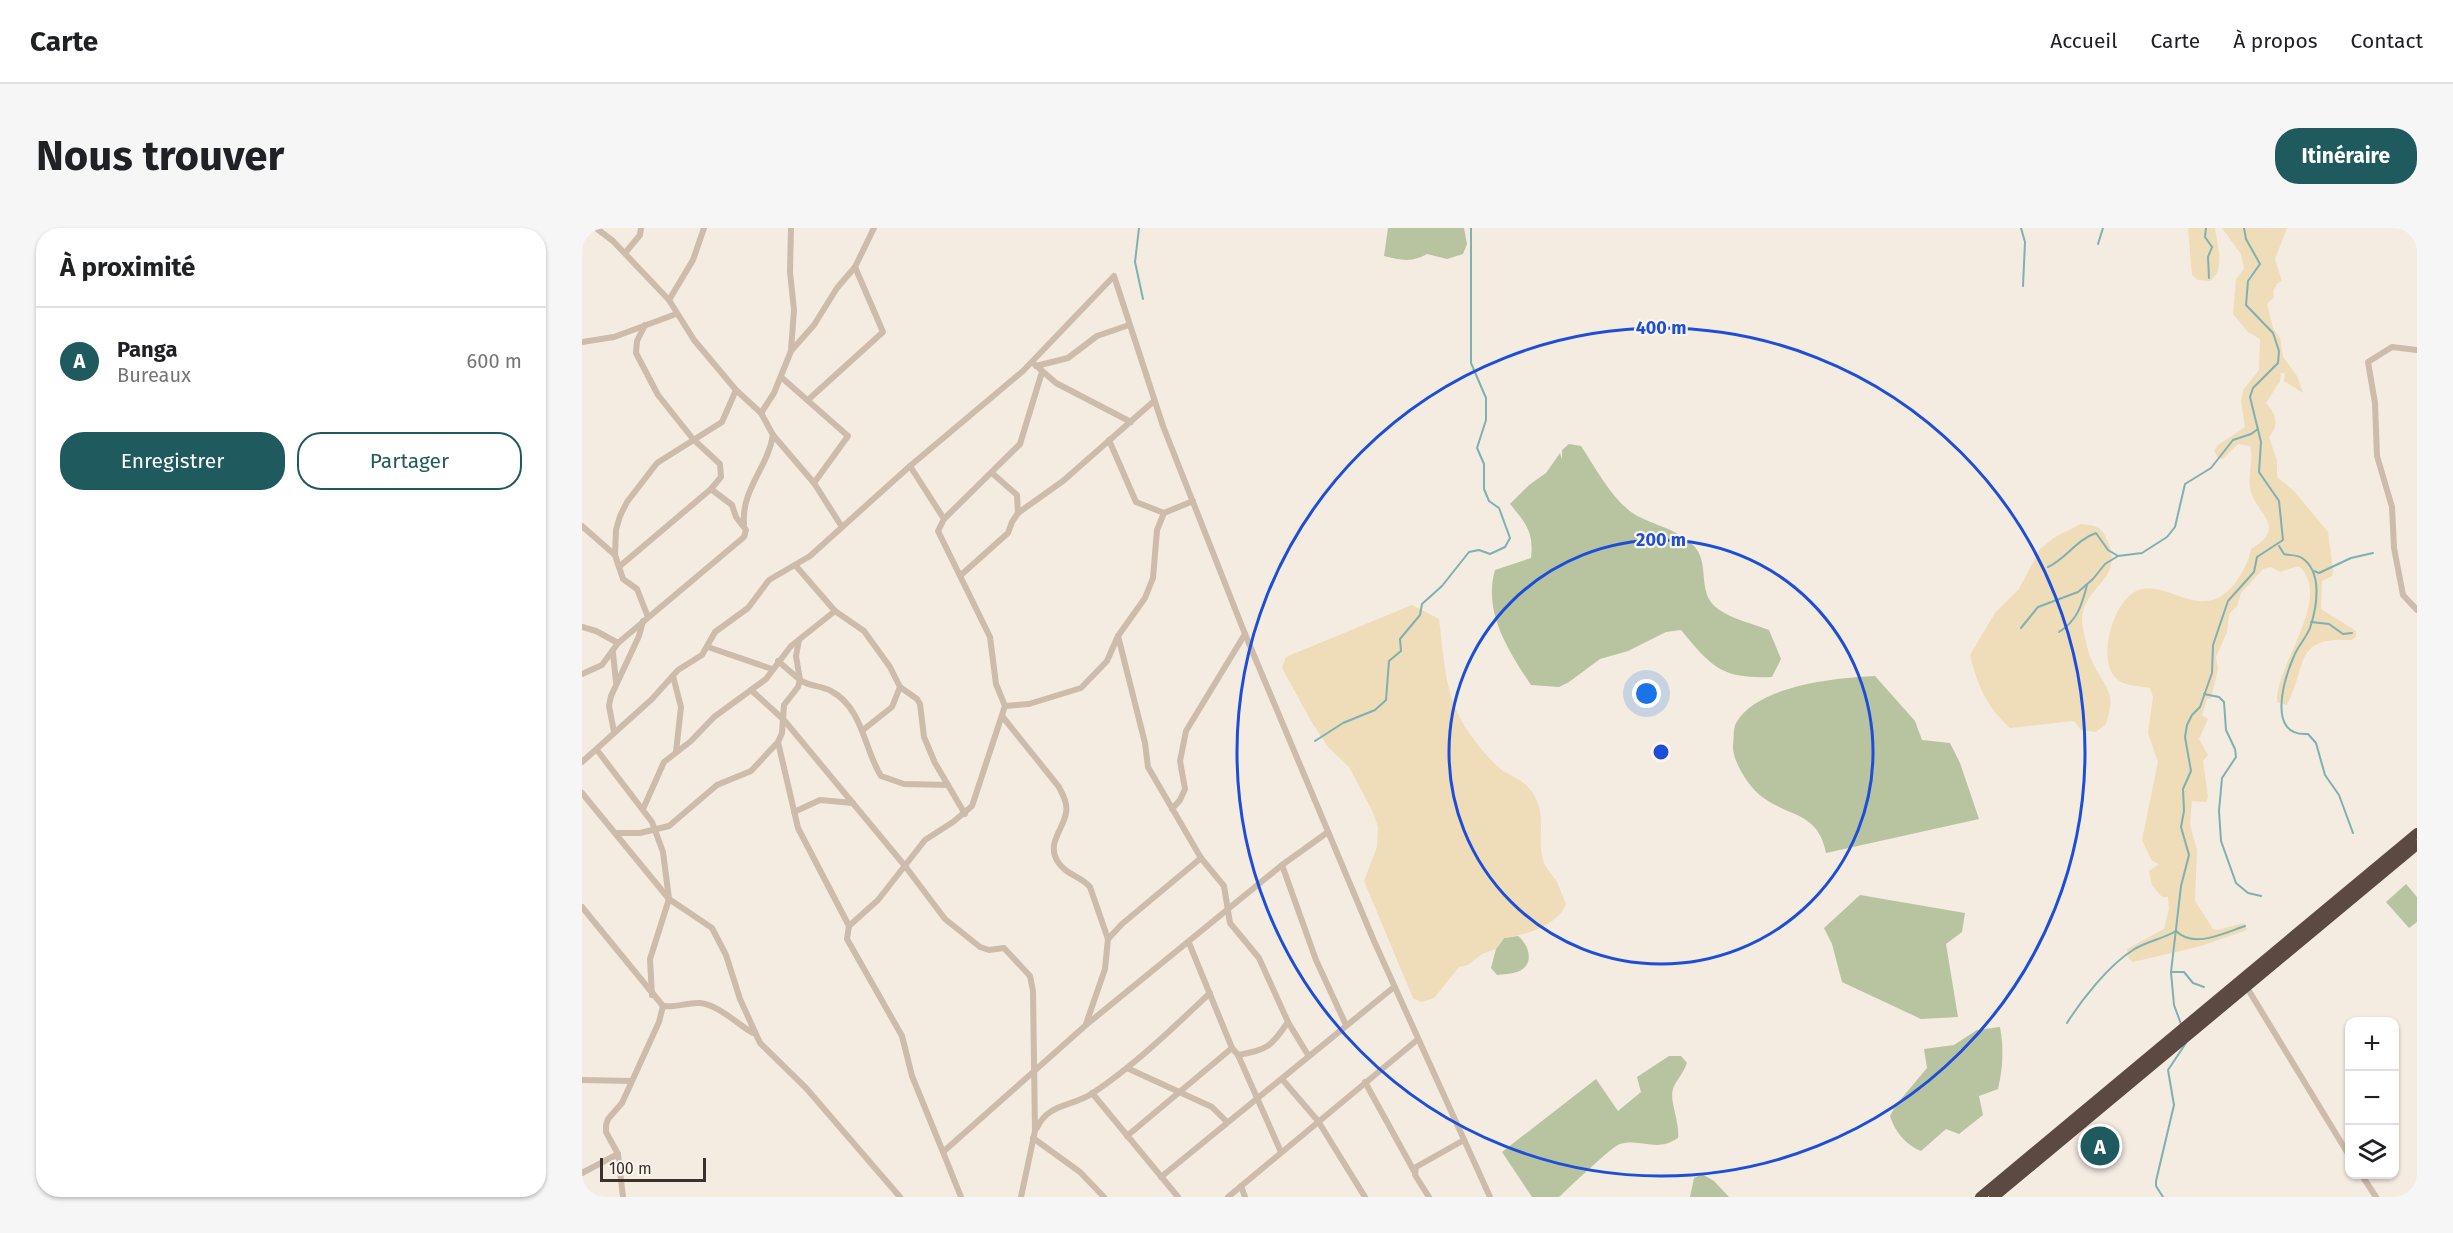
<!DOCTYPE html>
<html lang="fr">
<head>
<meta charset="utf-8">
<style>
	body { margin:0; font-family:"Fira Sans",sans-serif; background:#f6f6f6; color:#202124 }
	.controls { position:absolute; right:18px; bottom:18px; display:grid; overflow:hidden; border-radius:12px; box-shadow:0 2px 4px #0004 }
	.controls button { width:54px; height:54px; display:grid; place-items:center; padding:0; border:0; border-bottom:2px solid #e0e0e0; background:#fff; color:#202124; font:30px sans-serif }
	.scale { position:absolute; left:18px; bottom:15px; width:106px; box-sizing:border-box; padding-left:6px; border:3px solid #3b302b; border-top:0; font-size:16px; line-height:21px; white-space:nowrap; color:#3b302b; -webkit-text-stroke:4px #fbf5ee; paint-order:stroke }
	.you { position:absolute; left:1065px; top:466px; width:21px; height:21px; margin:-15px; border:4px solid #fff; border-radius:50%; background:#1a73e8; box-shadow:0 0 0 9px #1a73e833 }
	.badge { display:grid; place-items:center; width:39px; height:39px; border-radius:50%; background:#1f5a5e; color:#fff; font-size:20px; font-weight:700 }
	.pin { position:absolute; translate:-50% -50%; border:3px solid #fff; box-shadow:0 2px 6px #0006 }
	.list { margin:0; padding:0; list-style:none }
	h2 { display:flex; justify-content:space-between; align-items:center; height:78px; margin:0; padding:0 24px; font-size:26px }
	h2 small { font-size:20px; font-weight:400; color:#757577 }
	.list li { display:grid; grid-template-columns:39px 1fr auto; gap:18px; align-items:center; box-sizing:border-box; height:108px; padding:0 24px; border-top:2px solid #e0e0e0 }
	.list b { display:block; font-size:22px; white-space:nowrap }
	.list p { margin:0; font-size:20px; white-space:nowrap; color:#757577 }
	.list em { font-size:20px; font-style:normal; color:#757577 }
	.actions { display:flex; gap:12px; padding:18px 24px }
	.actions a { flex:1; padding:14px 0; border:2px solid #1f5a5e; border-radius:24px; text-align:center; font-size:21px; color:#1f5a5e }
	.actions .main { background:#1f5a5e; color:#fff }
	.icon { flex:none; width:33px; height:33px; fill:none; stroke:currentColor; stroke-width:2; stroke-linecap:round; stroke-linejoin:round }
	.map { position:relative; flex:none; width:1835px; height:969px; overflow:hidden; border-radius:24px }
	header { display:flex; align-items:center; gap:36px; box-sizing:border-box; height:84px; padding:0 30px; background:#fff; border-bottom:2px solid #e0e0e0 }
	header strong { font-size:28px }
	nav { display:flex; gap:33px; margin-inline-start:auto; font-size:21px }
	.intro { display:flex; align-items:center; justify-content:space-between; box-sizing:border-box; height:144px; padding:0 36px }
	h1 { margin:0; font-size:42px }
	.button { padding:15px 27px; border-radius:24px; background:#1f5a5e; color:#fff; font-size:21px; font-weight:700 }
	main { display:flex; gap:36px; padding:0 36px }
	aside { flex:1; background:#fff; border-radius:24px; box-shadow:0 2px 4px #0004 }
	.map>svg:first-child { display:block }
</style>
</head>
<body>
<header>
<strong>Carte</strong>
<nav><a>Accueil</a><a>Carte</a><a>À propos</a><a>Contact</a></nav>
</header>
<div class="intro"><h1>Nous trouver</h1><a class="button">Itinéraire</a></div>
<main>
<aside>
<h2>À proximité<small></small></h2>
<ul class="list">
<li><span class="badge">A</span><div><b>Panga</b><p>Bureaux</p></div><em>600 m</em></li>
</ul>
<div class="actions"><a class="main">Enregistrer</a><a>Partager</a></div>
</aside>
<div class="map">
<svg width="1835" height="969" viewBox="0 0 1835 969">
	<rect width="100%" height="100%" fill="#f4ebe1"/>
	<!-- green -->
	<g fill="#b8c4a0">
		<path d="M806,0h76l3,16 -4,10 -16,5 -20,-5c-16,9 -26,6 -43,2z"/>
		<path d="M987,216l12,2c14,21 29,50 50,66 19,13 43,15 61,32 20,18 3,49 26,65 14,10 35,15 51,21l12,29 -9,18c-51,2 -60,-10 -91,-47l-15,2 -38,19 -28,8 -31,23 -10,5 -28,-2c-23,-35 -48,-73 -36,-115l36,-12c3,-25 -5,-35 -21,-54l19,-19 17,-12 14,-20 2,6v-9z"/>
		<path d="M1293,448l40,45 7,19 28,3 10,20 19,56 -153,34c-8,-42 -37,-35 -65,-57 -12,-9 -29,-35 -28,-51 1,-6 0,-16 3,-22 22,-38 100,-45 139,-47z"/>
		<path d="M1824,656l11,13v25l-8,6 -23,-26z"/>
		<path d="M1278,667l105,18 -3,19 -16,12 12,73 -37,2 -79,-37 -10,-38 -8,-16z"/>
		<path d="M936,708c11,9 18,29 -1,36 -6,2 -14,2 -20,3l-6,-7 5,-19 8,-11z"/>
		<path d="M1418,799c4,22 3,40 -2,62l-19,7 4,19 -24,19 -13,-5 -25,22c-15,-6 -26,-19 -31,-35l6,-11 31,-37 -3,-19 30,-4 23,-15z"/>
		<path d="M1087,828h12l6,7c-4,11 -12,19 -14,26 -4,11 7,33 5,49 -22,15 -35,0 -58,6 -9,3 -51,44 -61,53h-27l-30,-45 94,-73 22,32 23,-19 -4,-15z"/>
		<path d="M1120,946l12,7 15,16h-39l4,-19z"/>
	</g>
	<!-- sand -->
	<g fill="#efdcb8">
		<path d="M1606,0h27c2,16 11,42 -5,53l-12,-1 -6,-5z"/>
		<path d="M1640,0h65l-12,31 7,22 -4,2 -5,8 1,6 -7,7 6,24 7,10 3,19 14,19 6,17 -19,-12 1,-8h-4l-1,8 -14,22c10,11 14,21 3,34l8,24v16l17,14 34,41 5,40 -1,4 -10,5 -1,28 35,22v6l-5,3c-58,-3 -43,24 -64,65l-10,-3c-2,-37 57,-104 22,-136l-19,6 -9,-5 -8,2 -22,24 -4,13 -8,8 -2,18 -11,25 2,12 -7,29 -4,1 -5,16 6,4 -9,20 9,16 -5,6 5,36 -2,5 -14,-1 -2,24 7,25 -2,51 18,28 5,1 26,-7 3,7 -46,16 -68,16 -4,-3 -2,-10 37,-20 5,-20 -1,-12h-6l-10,-12 -3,-14 10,-7 -7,-3 -10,-21 16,-78 -10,-29 5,-36 -3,-9c-9,-2 -25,-2 -32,-8 -23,-17 -5,-82 21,-90 26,-8 50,19 76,9 18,-6 33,-33 36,-50 39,-23 3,-35 -1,-62 -2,-13 4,-28 0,-41l-12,-2 -15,15 -5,-1 -4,-7 4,-6 27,-18 -4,-26 2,-11 16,-20 1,-31 -12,-7 -15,-18 3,-35 8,-10 -3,-15z"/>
		<path d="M1499,296c12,1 20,2 25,14 21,43 -24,47 -24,82 1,11 5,30 10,41 5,13 15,22 18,36 2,8 -2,19 -4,27l-10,8 -15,-2 -7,-9 -64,7c-24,-22 -32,-42 -40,-73l25,-42 24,-24 21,-40 15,-12z"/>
		<path d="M830,377l27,14c8,68 7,94 57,146 11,11 27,13 36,27 17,25 3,46 12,71 3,7 9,12 13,19 3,7 6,15 9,22 -9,22 -40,31 -62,34l-8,11 -14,5 -14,11 -9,2 -25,31 -13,4 -8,-4 -49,-117 13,-34 1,-20 -6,-17 -23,-43 -21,-20 -17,-26 -29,-53 4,-11z"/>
	</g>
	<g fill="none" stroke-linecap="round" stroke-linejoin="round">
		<!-- stream -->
		<g stroke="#7fb0b2" stroke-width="2">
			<path d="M557,0l-4,34 8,37"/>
			<path d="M1439,0l4,14 -2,44"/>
			<path d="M1624,0l-1,9 7,10 -4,10 1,21"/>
			<path d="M1516,16l5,-16"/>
			<path d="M1697,318l5,8c5,2 12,0 18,4 21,14 15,49 8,70 -4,10 -12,18 -16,28 -10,23 -28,81 14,78l8,9 9,32 14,20 14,38"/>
			<path d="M1466,339c19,-9 28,-27 48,-34l12,17 10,6"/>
			<path d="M1732,343l5,2 32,-15 22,-5"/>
			<path d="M1729,394l18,2 14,10 9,-1"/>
			<path d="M1439,400l17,-21 40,-15 15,-13 12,-15 13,-8 24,-3 25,-16 8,-10 10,-43 26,-16 22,-28 18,-6 7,-5"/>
			<path d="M1477,404c18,-11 23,-27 28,-47"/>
			<path d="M1622,466l15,3 5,5 2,28 9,19 1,8 -14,21 -3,33 2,30 15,42 12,10 13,3"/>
			<path d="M733,513l28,-18 32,-13 11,-10 3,-39 12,-10 -1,-12 20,-24 2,-11 20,-18 27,-34 10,-2 11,4 15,-7 5,-9 -11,-30 -10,-7 -5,-12v-25l-7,-16 9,-28v-22l-15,-35v-135"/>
			<path d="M1589,744h13l9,11 11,4"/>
			<path d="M1485,795c15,-24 42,-58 66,-73 14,-9 30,-11 43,-19 18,18 48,2 69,-5"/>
			<path d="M1599,796l-7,-19 -3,-33 10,-86 8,-31 -8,-28 3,-16 -1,-22 8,-18 -6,-34 2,-12 5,-10 8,-8 12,-34 1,-28 15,-44 26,-29 3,-15 26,-17 -4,-39 -20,-29 2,-30 -11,-45 3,-9 25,-25 1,-12 -6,-18 -27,-28 2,-24 12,-17 -14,-25 -2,-11"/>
			<path d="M1581,969l-7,-11v-5l18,-76 -6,-35 18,-27"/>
		</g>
		<!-- street -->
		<g stroke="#cdbbac" stroke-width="6">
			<path d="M14,0l17,13 56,59 25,40 42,50 25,23 12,22 41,48 28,44"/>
			<path d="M43,25l15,-18 1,-7"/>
			<path d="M87,72l24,-40 11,-32"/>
			<path d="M0,114l32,-5 62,-23"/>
			<path d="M209,122l3,-40 -4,-38 1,-44"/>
			<path d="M1835,122l-25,-3 -24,15 7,41 2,53 15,51 2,41 9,47 14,15"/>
			<path d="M450,134l24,21 75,39"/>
			<path d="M454,138l32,-8 29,-22 32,-11"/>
			<path d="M199,149l67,59 -34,47"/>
			<path d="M227,171l74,-67 -28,-65"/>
			<path d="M179,185l13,-20 17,-42 23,-26 23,-37 18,-21 19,-39"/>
			<path d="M527,212l27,62 28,11"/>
			<path d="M328,238l34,53"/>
			<path d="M410,245l25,22 1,18"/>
			<path d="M162,296c-3,-34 24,-57 29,-89"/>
			<path d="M0,298l33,29"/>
			<path d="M38,338l91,-77 10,-12 -1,-13 -27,-25 -35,-44 -22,-42 1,-12 8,-16"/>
			<path d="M379,347l47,-42 4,-11 6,-9 45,-32 91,-80"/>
			<path d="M253,383l29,20 26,36 10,20 17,12 3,5 4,33 11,26 30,51"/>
			<path d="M66,389l-11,-28 -14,-10 -8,-24 1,-25 4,-14 7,-14 30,-39 65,-41 14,-32"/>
			<path d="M0,399l14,4 22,12"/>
			<path d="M536,408l27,107 3,24 53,91 23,28 6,37 29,35 29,64 20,33"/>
			<path d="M217,412l-3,16 4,24c10,7 21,5 31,11 32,17 33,58 50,85l23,8 44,1"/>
			<path d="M126,419l64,22"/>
			<path d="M31,425l3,29"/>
			<path d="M0,446l20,-9 16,-22 126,-106 2,-7 -10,-13 -4,-12 -21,-16"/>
			<path d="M91,448l8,31 -5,45"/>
			<path d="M169,462l33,30 121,146 40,53 35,28 9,3 15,-2 26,28 3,15 2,140 -14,66"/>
			<path d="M423,478l24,-2 52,-16 26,-27 11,-25 27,-38 8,-20 4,-48 7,-17 29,-12"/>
			<path d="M420,488l57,71c4,8 9,17 7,26 -3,17 -20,31 -8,49 8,13 23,14 32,25l18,52 -3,30 -19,55"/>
			<path d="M281,502l29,-23 8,-20"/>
			<path d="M32,504l-5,-26 2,-10 28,-60 4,-15"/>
			<path d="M196,514l20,86 51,98"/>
			<path d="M15,522l55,72 11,30 6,47 -19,60 2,36"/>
			<path d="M0,534l70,-63 26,-29 24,-15 13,-23 33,-24 21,-28 41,-24 100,-90 113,-95 91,-95 49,150 82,208 129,307 116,256"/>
			<path d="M0,565l87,106 43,29 14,27 14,44 20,44 46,45 94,109"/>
			<path d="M61,581l21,-47 27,-21 23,-24 52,-38 25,-33 44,-35 -39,-45"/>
			<path d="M590,581l8,-9 5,-11 -5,-28 6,-30 59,-97"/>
			<path d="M212,584l26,-12 33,3"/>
			<path d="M35,605h23l29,-7 48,-41 34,-14 27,-29 4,-9 2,-28 14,-18 2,-7 -22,-19"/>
			<path d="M700,637l34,95 30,65"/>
			<path d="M0,679l81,99c13,2 25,-4 37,-3 19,2 37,21 53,30"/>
			<path d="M526,711l14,-15 79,-66"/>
			<path d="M607,715l43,105 6,7 43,97"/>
			<path d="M1664,758l104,171"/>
			<path d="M656,827c29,-5 33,-8 50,-33"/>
			<path d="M545,840l85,39 15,15"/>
			<path d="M700,851l36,42 47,76"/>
			<path d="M0,852l49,1"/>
			<path d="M783,854l49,89"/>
			<path d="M510,865l86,104"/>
			<path d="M455,900c11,-25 35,-21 56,-35 43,-29 80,-65 117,-100"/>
			<path d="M545,908l105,-88"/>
			<path d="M451,910l47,34 24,25"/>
			<path d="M361,924l-31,-76 -10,-40 -55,-97 2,-13 29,-26 47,-60 28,-18 19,-16 33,-100 -9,-22 -6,-47 -52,-106 6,-12 76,-75 22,-72"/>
			<path d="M0,945l36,-19"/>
			<path d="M1779,946l15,23"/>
			<path d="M579,949l233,-190"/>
			<path d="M659,958l4,11"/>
			<path d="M41,969l-5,-43 -12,-22v-7l2,-6 14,-16 37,-81 4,-16"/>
			<path d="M379,969l-18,-45 143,-127 196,-160 46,-33"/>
			<path d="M646,969l189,-157"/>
			<path d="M847,969l-14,-22 1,-8 48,-27"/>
		</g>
		<!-- highway -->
		<g stroke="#5c4a42" stroke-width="10">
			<path d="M1398,969l437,-364"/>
			<path d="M1412,969l423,-352"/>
		</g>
	</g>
	<!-- distance rings -->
	<g fill="none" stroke="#1d4ed8" stroke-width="3">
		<circle cx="1079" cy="524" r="212"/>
		<circle cx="1079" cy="524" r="424"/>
	</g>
	<circle cx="1079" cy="524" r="9" fill="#1d4ed8" stroke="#fbf5ee" stroke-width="3"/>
	<g font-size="18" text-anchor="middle" font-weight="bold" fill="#1d4ed8" stroke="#fbf5ee" stroke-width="4.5" stroke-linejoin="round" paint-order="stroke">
		<text x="1079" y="106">400 m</text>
		<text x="1079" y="318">200 m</text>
	</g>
</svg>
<div class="controls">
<button>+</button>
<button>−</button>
<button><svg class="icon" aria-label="layers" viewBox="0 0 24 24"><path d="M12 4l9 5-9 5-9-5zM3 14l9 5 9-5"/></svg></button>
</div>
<div class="scale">100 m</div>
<div class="you"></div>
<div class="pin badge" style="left:1518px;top:918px">A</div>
</div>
</main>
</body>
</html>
